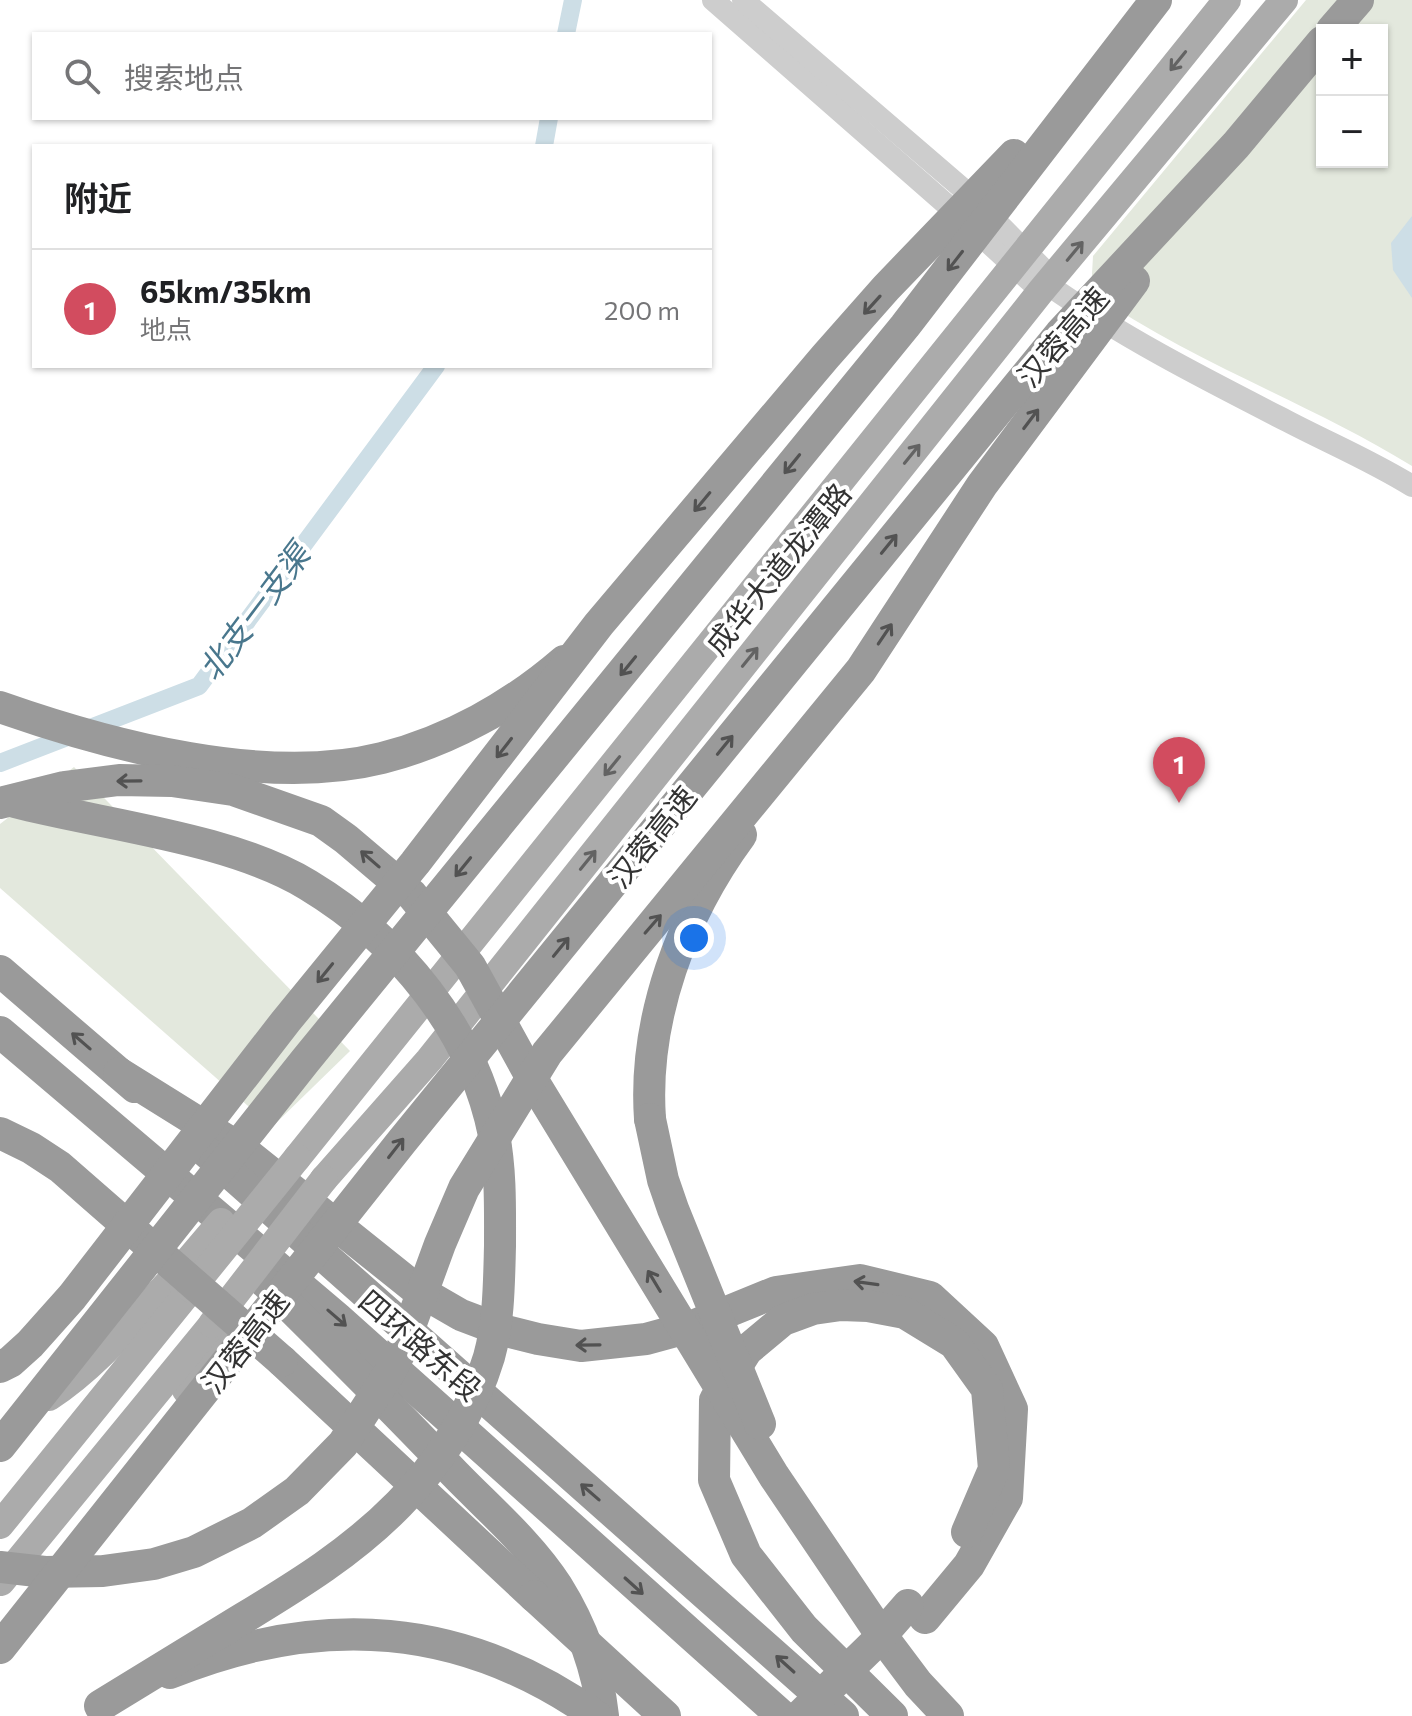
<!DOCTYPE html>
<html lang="zh">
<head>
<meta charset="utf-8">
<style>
	body { margin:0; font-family:Commissioner,"Noto Sans SC",sans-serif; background:#f2f2f2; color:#202124 }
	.controls { position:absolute; right:24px; top:24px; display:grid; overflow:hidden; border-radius:0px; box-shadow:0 2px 6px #0004 }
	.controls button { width:72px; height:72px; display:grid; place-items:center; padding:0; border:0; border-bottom:2px solid #e0e0e0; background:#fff; color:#202124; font:40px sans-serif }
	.you { position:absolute; left:694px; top:938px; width:28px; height:28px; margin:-20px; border:6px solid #fff; border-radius:50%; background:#1a73e8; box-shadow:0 0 0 12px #1a73e833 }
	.badge { display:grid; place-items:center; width:52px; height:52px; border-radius:50%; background:#d24c5f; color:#fff; font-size:26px; font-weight:700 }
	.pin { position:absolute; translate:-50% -66px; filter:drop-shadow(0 2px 4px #0008) }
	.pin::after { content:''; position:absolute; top:42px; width:28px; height:24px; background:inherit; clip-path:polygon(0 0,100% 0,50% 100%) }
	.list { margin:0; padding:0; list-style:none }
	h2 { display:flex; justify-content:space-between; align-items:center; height:104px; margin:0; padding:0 32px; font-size:34px }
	h2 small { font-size:26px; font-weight:400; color:#757577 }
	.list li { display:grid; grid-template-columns:52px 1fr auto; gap:24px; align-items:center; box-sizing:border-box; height:120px; padding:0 32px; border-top:2px solid #e0e0e0 }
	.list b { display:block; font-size:30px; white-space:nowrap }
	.list p { margin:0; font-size:26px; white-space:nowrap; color:#757577 }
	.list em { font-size:26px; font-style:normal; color:#757577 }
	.icon { flex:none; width:44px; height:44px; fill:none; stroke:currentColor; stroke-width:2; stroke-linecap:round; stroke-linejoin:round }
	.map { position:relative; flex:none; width:1412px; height:1716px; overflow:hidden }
	.search { position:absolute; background:#fff; box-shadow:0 2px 6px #0004; left:32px; top:32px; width:680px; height:88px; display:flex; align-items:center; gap:20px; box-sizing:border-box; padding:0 28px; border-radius:0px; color:#757577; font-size:30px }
	.panel { position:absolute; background:#fff; box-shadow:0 2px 6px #0004; left:32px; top:144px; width:680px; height:224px; border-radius:0px }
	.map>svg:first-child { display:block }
</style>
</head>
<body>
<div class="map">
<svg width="1412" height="1716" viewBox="0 0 1412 1716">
	<rect width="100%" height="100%" fill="#fff"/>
	<!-- green -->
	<g fill="#e3e8dd" fill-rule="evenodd">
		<path d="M1306,0h106v466c-104,-64 -221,-104 -321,-174l2,-36zM1322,30h60v132h-60z"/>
		<path d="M74,767l276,284 -78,76 -272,-239v-64z"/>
	</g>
	<!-- water -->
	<path fill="#cddee6" d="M1412,216v82l-19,-28 -2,-27z"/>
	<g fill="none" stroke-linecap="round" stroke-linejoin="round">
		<!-- canal -->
		<g stroke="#cddee6" stroke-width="18">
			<path d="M566,34l7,-34"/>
			<path d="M544,146l5,-28"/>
			<path d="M0,763l199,-77 237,-320"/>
		</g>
		<!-- minor -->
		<g stroke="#cdcdcd" stroke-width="22">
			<path d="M713,0l242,212 86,79"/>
			<path d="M743,0l227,195 82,83"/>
			<path d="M1047,284c75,53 158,95 240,137 42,22 85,40 125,65"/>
		</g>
		<!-- major -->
		<g stroke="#ababab" stroke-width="28">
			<path d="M297,1158l930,-1158"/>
			<path d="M324,1179l105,-119 612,-769 243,-291"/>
			<path d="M186,1390l34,-47"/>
			<path d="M49,1397c48,-31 87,-80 126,-121"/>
			<path d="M0,1525l191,-236"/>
			<path d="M1,1582l209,-255"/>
		</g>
		<!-- highway -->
		<g stroke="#9a9a9a" stroke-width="32">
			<path d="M1332,30l26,-30"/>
			<path d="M0,707c111,39 266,80 382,51 67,-17 130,-52 182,-97"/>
			<path d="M0,971l135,116"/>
			<path d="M0,1032l337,286 445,398"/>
			<path d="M119,1073l122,76 175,140 45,26 37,14 40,10 43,7 65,-7 44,-12 86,-35 84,-12 70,17 53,49 29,63 -5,89 -38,67 -44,53"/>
			<path d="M650,1119c-7,-100 32,-204 91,-284"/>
			<path d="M202,1148l641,568"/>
			<path d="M263,1280c65,64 129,128 192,194 34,35 75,70 102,112 25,40 41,84 46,130"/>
			<path d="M282,1361l252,235"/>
			<path d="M170,1673c151,-61 292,-52 426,43"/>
			<path d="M892,1716l-88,-87 -58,-74 -32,-75 1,-80 32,-50 36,-30 30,-11 28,-4 27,1 37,7 49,30 33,46 7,80 -27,63"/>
		</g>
		<!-- major-bridge -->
		<g stroke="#ababab" stroke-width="28">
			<path d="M175,1276l46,-54"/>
			<path d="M191,1289l106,-131"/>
			<path d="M212,1324l112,-145"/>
		</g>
		<!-- highway-bridge -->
		<g stroke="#9a9a9a" stroke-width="32">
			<path d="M15,802c89,23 216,36 293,83 91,55 165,145 186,250 7,37 6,74 6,111 -1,37 -1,75 -11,111 -16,54 -51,108 -90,147 -47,48 -101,81 -157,115 -47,29 -95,58 -142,87"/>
			<path d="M0,803l64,-16 55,-7 53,1 61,9 88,31 25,18 66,56 58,71 65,118 239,392 108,160 36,48 30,32"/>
			<path d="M650,1119l13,61 10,29 87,215"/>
			<path d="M0,1133l31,15 29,19 222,194"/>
			<path d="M0,1367l10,-5 20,-18 42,-47 214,-276 129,-158 184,-239 226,-267 61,-69 128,-133"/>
			<path d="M0,1446l305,-385 600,-735 251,-326"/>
			<path d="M0,1567l45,5 58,-1 51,-7 40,-12 58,-29 45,-32 46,-47 47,-72 12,-24 38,-104 24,-56 83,-135 314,-383 121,-185 152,-204"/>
			<path d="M534,1596l131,120"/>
			<path d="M0,1648l403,-508 657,-806 176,-189 86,-103"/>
			<path d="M800,1716l73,-71 35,-40"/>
		</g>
	</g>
	<!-- one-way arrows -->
	<defs><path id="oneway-shaft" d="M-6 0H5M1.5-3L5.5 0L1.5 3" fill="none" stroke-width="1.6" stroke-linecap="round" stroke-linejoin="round" transform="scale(2)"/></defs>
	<g stroke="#636363">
		<use href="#oneway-shaft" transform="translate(1178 61) rotate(129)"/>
		<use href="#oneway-shaft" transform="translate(1075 251) rotate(-50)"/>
		<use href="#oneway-shaft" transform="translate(912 454) rotate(-51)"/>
		<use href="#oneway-shaft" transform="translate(750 657) rotate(-51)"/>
		<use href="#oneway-shaft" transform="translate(612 766) rotate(129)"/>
		<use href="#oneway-shaft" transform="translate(588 860) rotate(-51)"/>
	</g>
	<g stroke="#525252">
		<use href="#oneway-shaft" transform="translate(955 261) rotate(128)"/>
		<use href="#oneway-shaft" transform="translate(872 305) rotate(132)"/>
		<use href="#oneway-shaft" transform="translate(1031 419) rotate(-53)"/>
		<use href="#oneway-shaft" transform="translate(792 464) rotate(129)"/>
		<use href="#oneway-shaft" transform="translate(702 502) rotate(130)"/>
		<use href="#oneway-shaft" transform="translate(889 544) rotate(-51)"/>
		<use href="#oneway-shaft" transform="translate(885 634) rotate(-56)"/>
		<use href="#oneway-shaft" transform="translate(628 666) rotate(129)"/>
		<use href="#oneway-shaft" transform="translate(725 745) rotate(-51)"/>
		<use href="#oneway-shaft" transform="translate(504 748) rotate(128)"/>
		<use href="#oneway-shaft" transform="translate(129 781) rotate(179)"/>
		<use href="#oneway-shaft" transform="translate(370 859) rotate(-139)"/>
		<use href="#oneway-shaft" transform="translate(463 867) rotate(129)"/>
		<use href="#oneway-shaft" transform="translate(653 924) rotate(-49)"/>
		<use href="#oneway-shaft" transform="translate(561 947) rotate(-51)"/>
		<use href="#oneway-shaft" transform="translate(325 973) rotate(129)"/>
		<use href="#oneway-shaft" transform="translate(81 1041) rotate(-139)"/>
		<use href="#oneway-shaft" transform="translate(396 1148) rotate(-52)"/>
		<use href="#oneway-shaft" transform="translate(654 1281) rotate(-121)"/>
		<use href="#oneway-shaft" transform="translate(866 1283) rotate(-172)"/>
		<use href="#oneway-shaft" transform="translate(337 1318) rotate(41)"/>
		<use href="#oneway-shaft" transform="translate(588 1345) rotate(179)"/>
		<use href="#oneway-shaft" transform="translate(590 1492) rotate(-139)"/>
		<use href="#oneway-shaft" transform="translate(634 1586) rotate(42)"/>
		<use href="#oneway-shaft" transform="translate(785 1664) rotate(-138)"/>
	</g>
	<g text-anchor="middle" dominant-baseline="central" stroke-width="8" stroke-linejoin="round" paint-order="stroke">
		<!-- street labels -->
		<g font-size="30" fill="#333" stroke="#fff">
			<text transform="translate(1062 336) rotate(-49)">汉蓉高速</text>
			<text transform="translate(777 568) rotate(-51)">成华大道龙潭路</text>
			<text transform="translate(651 836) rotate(-51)">汉蓉高速</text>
			<text transform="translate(244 1341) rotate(-52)">汉蓉高速</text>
			<text transform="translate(421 1344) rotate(41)">四环路东段</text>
		</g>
		<!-- water labels -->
		<g font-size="32" font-style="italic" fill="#49778d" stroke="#fff">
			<text transform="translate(253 611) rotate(-53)">北支一支渠</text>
		</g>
	</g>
</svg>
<div class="controls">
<button>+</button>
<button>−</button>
</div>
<div class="you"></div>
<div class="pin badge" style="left:1179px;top:803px">1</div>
<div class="search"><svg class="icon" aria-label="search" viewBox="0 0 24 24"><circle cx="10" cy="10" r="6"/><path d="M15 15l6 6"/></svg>搜索地点</div>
<section class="panel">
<h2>附近<small></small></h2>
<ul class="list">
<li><span class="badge">1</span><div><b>65km/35km</b><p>地点</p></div><em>200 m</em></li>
</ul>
</section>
</div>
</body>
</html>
